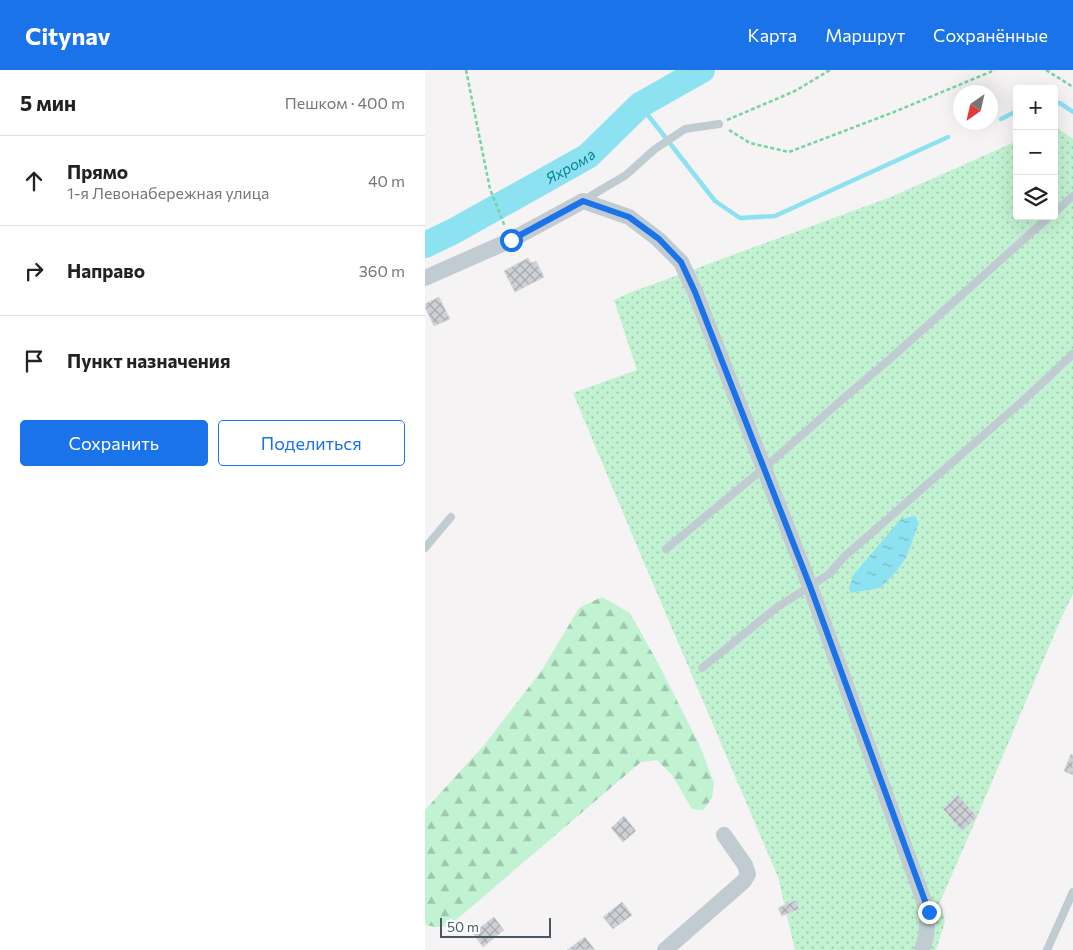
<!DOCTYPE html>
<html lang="ru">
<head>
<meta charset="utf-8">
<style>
	body { margin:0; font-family:Commissioner,sans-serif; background:#f2f2f2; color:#222 }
	.controls { position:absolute; right:15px; top:15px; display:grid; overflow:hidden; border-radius:5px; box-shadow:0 5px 20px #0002 }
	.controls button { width:45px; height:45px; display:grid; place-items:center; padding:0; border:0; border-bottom:1px solid #e0e0e0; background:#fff; color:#222; font:25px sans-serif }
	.compass { position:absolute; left:528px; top:15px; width:45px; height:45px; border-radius:50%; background:#fff; box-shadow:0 5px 20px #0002; rotate:214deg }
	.scale { position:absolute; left:15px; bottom:12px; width:111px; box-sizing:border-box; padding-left:5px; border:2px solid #495762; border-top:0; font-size:14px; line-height:18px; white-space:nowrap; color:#495762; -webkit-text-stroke:4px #fff; paint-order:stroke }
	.stop { position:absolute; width:15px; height:15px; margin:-11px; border:4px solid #1a73e8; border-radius:50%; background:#fff }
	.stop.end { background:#1a73e8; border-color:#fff; box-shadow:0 1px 5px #0008 }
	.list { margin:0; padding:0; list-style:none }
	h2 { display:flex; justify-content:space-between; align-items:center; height:65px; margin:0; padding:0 20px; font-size:21px }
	h2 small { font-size:16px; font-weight:400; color:#767676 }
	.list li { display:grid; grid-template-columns:32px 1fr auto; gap:15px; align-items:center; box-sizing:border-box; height:90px; padding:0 20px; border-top:1px solid #e0e0e0 }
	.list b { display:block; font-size:19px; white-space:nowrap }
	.list p { margin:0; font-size:16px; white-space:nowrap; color:#767676 }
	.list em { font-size:16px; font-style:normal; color:#767676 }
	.actions { display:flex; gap:10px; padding:15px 20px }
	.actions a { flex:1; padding:11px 0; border:1px solid #1a73e8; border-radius:5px; text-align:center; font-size:18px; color:#1a73e8 }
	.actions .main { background:#1a73e8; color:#fff }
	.icon { flex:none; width:28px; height:28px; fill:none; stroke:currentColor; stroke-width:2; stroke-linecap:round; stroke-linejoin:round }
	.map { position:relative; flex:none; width:648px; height:880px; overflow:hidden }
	header { display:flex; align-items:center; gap:30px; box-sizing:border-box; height:70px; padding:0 25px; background:#1a73e8; color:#fff }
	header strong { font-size:24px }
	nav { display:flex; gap:28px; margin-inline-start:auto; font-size:18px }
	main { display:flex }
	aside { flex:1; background:#fff }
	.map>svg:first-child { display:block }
</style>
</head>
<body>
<header>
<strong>Citynav</strong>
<nav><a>Карта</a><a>Маршрут</a><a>Сохранённые</a></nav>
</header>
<main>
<aside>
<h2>5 мин<small>Пешком · 400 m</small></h2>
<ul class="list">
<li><svg class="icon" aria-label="ahead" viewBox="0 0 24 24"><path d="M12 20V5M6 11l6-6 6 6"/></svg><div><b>Прямо</b><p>1-я Левонабережная улица</p></div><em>40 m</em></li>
<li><svg class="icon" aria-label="right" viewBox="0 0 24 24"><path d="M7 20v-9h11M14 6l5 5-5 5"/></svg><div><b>Направо</b></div><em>360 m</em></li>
<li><svg class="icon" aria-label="arrive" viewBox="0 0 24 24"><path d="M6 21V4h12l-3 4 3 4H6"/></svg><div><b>Пункт назначения</b></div></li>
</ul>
<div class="actions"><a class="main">Сохранить</a><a>Поделиться</a></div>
</aside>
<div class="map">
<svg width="648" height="880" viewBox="0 0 648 880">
	<defs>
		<pattern id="forest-firs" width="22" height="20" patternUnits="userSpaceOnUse" patternTransform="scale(1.25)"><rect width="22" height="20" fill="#c1f2d1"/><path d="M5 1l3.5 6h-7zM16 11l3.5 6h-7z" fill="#9fc7ad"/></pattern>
		<pattern id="garden-dots" width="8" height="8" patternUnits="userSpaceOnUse" patternTransform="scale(1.25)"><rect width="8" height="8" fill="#c1f2d1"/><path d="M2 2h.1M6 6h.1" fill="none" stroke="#9fc7ad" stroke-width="1.8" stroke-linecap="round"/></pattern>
		<pattern id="water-ripples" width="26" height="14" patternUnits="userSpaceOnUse" patternTransform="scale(1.25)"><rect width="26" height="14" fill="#8de2f1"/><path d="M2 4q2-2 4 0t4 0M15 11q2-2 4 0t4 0" fill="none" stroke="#75bac7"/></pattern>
		<pattern id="building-cross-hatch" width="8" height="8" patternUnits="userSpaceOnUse" patternTransform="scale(1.25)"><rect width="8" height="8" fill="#cdd0d5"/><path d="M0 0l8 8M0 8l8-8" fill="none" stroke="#a8acb0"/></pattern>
	</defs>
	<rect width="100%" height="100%" fill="#f5f3f3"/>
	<!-- forest -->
	<path fill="url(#forest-firs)" d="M177,527l28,16 28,50 41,81 15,39 -2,15 -9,12 -11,-1 -20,-34 -15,-15 -16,2 -192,164 -13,1 -11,-2v-115l60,-66 57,-74 37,-62z"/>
	<!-- garden -->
	<path fill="url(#garden-dots)" fill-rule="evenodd" d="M629,56l19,13v455l-11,22 -85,201 -37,85 5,20 -9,28h-141l-17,-73 -144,-338 -61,-146 64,-23 -23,-70 15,-7 262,-96 126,-56v75h37zM490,446l4,7 -13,35 -26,30 -29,5z"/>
	<!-- water -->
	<path fill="url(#water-ripples)" d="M490,446l4,7 -13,35 -11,15 -15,15 -29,5 -2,-5 5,-14 47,-55z"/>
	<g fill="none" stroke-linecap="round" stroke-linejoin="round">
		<!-- stream -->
		<g stroke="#8de2f1" stroke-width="4.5">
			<path d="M629,33h6l13,9"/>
			<path d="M215,35l75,96 25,17 35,-2 173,-79"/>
			<path d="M576,49l16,-8"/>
		</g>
		<!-- river -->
		<path stroke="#8de2f1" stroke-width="26" id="s1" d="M0,175l29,-14 134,-75 52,-51 62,-35"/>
	</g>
	<!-- building -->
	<g fill="url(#building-cross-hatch)" stroke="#d7d9de">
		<path d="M103,188l3,5 5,-2 8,16 -29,15 -11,-21z"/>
		<path d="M14,227l11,22 -16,7 -9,-19v-3z"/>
		<path d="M646,684l2,1v20l-9,-4z"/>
		<path d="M533,725l19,22 -15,14 -19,-22z"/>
		<path d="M199,746l12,15 -13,11 -12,-14z"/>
		<path d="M371,830l3,9 -17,7 -4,-8z"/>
		<path d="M197,832l10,13 -19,14 -10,-12z"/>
		<path d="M69,847l10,13 -21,17 -10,-14z"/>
		<path d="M160,867l10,13h-28z"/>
	</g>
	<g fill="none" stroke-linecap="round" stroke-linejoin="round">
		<!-- path -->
		<g stroke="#77d3a0" stroke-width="2.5" stroke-dasharray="4 2.5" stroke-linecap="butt">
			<path d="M41,0l24,119 15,38"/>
			<path d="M621,0l27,17"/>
			<path d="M302,50l68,-29 35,-21"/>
			<path d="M304,60l21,13 39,9 105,-40 101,-42"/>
		</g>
		<!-- lane -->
		<g stroke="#c0cbd2" stroke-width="8">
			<path d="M159,130l42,-25 29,-26 30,-20 34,-5"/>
			<path d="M629,143l19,-17"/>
			<path d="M0,478l26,-31"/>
			<path d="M241,479l98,-81 80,-70 47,-40 159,-142"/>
			<path d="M277,598l74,-60 53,-34 15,-17 182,-159 47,-44"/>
			<path d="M622,880l26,-58"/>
		</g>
		<!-- street -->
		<g stroke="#c0cbd2" stroke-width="16">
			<path d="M0,208l86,-38 72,-39 46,16 29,22 23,23 14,30 115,294 118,326 -2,25 -4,13"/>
			<path d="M240,880l79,-69 4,-7 -3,-9 -21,-30"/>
		</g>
	</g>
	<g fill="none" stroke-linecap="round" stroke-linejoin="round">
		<!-- route -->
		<path stroke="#1a73e8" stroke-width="6" d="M86,170l72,-39 46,16 30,22 22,23 14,30 115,294 119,326"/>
	</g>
	<g text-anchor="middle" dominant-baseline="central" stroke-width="4" stroke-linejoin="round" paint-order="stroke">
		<!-- water labels -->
		<g font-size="15" font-style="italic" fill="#078297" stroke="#fff">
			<text stroke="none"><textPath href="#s1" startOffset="165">Яхрома</textPath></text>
		</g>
	</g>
</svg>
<div class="controls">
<button>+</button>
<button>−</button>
<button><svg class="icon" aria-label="layers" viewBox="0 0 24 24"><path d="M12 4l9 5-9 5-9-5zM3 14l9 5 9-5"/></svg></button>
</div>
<svg class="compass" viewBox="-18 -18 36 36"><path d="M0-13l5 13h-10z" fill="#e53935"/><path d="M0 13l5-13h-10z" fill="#767676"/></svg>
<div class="scale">50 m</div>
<div class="stop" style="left:86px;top:170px"></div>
<div class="stop end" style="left:504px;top:842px"></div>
</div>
</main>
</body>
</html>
